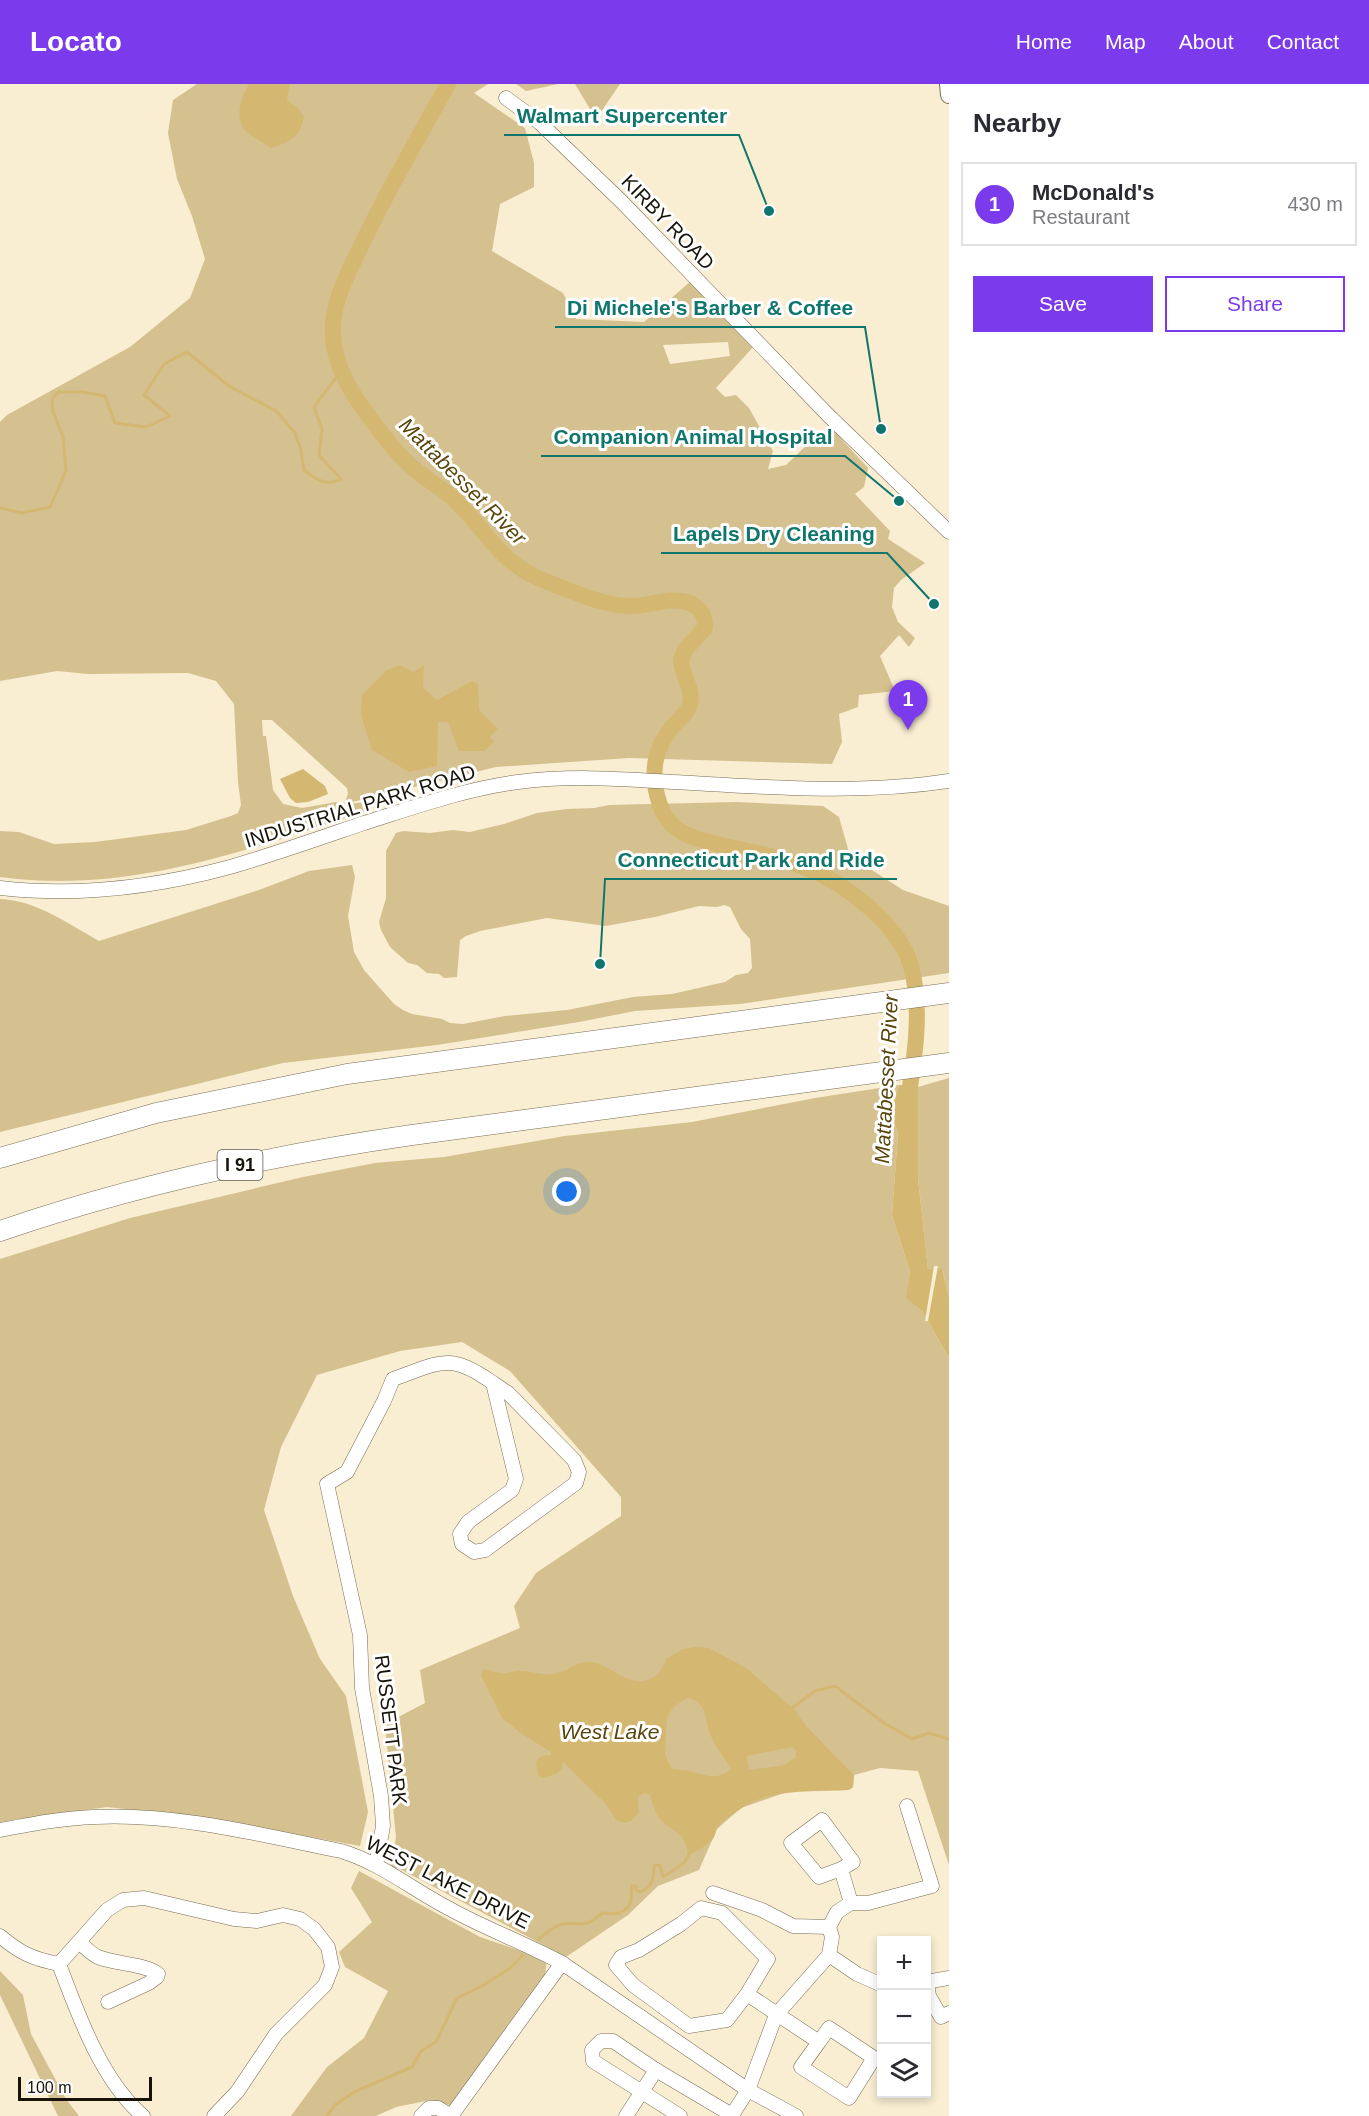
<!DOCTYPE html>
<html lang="en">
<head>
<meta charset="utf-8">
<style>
	body { margin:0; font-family:Arial,sans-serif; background:#f7f7f7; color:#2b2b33 }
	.controls { position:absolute; right:18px; bottom:18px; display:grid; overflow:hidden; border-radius:0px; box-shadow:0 3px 9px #0003 }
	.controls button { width:54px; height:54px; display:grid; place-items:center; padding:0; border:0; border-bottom:2px solid #e1e1e2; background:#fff; color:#2b2b33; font:30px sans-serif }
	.scale { position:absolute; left:18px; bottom:15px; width:134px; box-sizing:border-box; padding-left:6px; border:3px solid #171309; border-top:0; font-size:16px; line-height:21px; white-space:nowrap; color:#171309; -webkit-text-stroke:4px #fff; paint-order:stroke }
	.you { position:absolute; left:567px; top:1108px; width:21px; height:21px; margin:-15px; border:4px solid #fff; border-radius:50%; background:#1a73e8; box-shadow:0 0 0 9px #1a73e833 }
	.badge { display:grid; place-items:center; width:39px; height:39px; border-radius:50%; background:#7c3aed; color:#fff; font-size:20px; font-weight:700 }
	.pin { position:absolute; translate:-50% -50px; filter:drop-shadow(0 2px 3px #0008) }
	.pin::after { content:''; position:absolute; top:32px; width:21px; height:18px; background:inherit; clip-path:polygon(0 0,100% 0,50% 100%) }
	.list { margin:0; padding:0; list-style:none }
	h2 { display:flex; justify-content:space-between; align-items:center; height:78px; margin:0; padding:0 24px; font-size:26px }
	h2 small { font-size:20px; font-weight:400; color:#7c7c81 }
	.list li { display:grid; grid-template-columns:39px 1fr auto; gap:18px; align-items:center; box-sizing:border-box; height:84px; margin:0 12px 12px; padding:0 12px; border:2px solid #e1e1e2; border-radius:0px }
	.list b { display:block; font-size:22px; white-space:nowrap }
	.list p { margin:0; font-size:20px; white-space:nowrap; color:#7c7c81 }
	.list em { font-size:20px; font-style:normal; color:#7c7c81 }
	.actions { display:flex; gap:12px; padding:18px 24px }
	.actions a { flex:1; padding:14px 0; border:2px solid #7c3aed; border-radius:0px; text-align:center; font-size:21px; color:#7c3aed }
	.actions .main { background:#7c3aed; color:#fff }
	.icon { flex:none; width:33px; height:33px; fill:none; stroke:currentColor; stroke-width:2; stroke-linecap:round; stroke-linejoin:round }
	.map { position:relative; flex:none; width:949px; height:2032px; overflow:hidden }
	header { display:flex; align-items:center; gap:36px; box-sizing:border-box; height:84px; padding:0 30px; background:#7c3aed; color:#fff }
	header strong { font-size:28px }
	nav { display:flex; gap:33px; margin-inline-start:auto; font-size:21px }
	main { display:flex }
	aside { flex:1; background:#fff }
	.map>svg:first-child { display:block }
</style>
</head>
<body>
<header>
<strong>Locato</strong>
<nav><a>Home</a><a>Map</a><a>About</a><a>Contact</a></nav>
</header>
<main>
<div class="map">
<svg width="949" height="2032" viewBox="0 0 949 2032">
	<rect width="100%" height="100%" fill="#f9edd2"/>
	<!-- green -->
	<g fill="#d5c18f" fill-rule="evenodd">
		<path d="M197,0h291l-14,9 51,35 9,35v24l-34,17 -8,47 71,42 13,26 68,3 47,-41 64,64 -39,43 9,9 11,-2 13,13 24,43 -5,18 18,-4 26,-25 22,-9 34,37 -4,19 -9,7 35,37 -2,8 37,24 -24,17 -7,8 -2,19 6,15 17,16 -6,9 -10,-12 -19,21 15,35 -36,4 -1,12 -19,7 3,28 -10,22 -203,-6 -133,9 -152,37 4,-10 -1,-6 -75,-68h-10l1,16h3l7,54 10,14 19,4 34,-6 5,3 24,-3 1,9c-117,39 -240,84 -366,66v-46l19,1 35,12 41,-2 91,-12 45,-14 7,-3 3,-8 -3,-23 -4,-78 -18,-23 -28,-8 -100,1 -31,-3 -57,10v-259l7,-7 123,-68 60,-49 15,-39 -13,-43 -15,-37 -9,-46 5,-33zM728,258l2,14 -60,8 -7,-19z"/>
		<path d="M516,0h42l-32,7z"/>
		<path d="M575,0h45l-24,35z"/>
		<path d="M736,718l87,4 16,11 11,39 53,34 46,16v67l-209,31 -105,7 -56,11 -142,23 -154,18 -283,69v-233c35,1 69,25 99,42l160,-51 50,-19 43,-6 3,12 -7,39 6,36 10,18 30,34 9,6 9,4 30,5 8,4 13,1 42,-8 62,-6 66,-13 39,-3 53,-12 11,-7 12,-2 4,-5 -2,-29 -9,-10 -11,-22 -6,-2 -7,2 -18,-1 -44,11 -49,9 -59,-8 -67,13 -14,5 -6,4 -3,37 -13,1 -5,-4 -12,-1 -10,-8 -9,-2 -18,-16 -9,-17 -2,-8 7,-24v-47l10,-18 7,-2 27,2 23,-3 17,2 34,-8 33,-11 30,-4 27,-1 15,-3z"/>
		<path d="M949,994v219l-7,-28 -14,1 -10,-92v-91z"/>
		<path d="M899,1001l-8,27 7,21 -6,82 18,57 -3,26 15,13 27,47v507l-31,-94 -38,-3 -26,7 -1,12 -4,3 -59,1 -49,17 -24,21 -18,41 -41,16 -30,29 -62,42 -168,-89 -5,1 -4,-9h3l4,-23 -11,-113 40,-21 -5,-33 100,-42 -6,-22 22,-33 85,-57v-19l-111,-126 -48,-29 -62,9 -83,24 -36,72 -17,63 29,86 27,63 26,37 22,116 -8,34 -154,-28 -99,-11 -107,15v-563l130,-41 173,-41 72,-14 69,-6 121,-21 127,-14 123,-24z"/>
		<path d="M359,1787l121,66 67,23 -2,15 -95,130 -19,-5 -35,7 -20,9h-85l36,-49 37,-29 24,-47 -43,-24 -6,-15 33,-30 -21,-34z"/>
		<path d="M0,1887l23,24 8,39 35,65 13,17h-21l-58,-121z"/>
	</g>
	<!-- water -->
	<g fill="#d4b871" fill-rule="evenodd">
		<path d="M249,0h41l-3,16 11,8 6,9c-4,20 -14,25 -33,31 -8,-6 -24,-13 -28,-21 -8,-13 -1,-32 6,-43z"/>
		<path d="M400,581l13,7 11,-7 -1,23 14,12 35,-19 6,3 1,26 19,19 -8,8 4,5 -10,9h-25l-11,-29h-10l-1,44 -28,6 -37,-22 -11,-35 1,-20 25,-25z"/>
		<path d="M303,685l22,17 3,8 -20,8 -12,1 -6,-5 -10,-19z"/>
		<path d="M899,1001l19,2v91l10,91h14l7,28v61l-27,-47 -16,-13 4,-26 -18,-57 6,-82 -7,-21z"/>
		<path d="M694,1563l15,1 37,20 49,42 11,16 48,49 -1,12 -5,3c-34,2 -79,-2 -109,20 -7,5 -17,11 -22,18 -2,4 -1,5 -3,9 -3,6 -20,17 -26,18 -3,-23 -10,-20 -25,-33 -8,-7 -10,-18 -13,-27l-5,-2 -7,3 1,17 -8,8 -7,2 -8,-3 -11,-17 -42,-41 -1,7 -6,5 -13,4 -5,-3 -2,-13 5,-6 10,-1v-3l-29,-18 -20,-16 -21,-43 3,-6c6,1 13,4 18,4 6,1 12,-3 19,-2 12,0 25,6 37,2 11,-3 17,-11 30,-11 20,0 32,19 52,19 14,0 23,-10 26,-22l15,-9zM688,1614c22,6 15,22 23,38 5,12 14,22 20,34 -18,10 -20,6 -38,2 -7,-2 -14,-2 -21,-3l-7,-14 2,-37 7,-12zM792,1663l4,4 -1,7 -11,7 -35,5 -2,-14z"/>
	</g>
	<!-- pier -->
	<path fill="#f9edd2" d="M934,1182h4l-10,55h-3z"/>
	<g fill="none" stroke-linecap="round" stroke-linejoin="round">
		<!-- stream -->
		<g stroke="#d4b871" stroke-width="3">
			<path d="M0,424l22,5 28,-6 16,-36 -3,-35 -10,-24 -1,-13 6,-7h25l22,4 10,27 31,4 24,-11 -26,-21 20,-31 23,-12 42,34 47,25 19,22 6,17 3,20c13,10 22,17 37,9l-22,-24 3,-26 -8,-22 27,-36"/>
			<path d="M789,1626l26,-19 20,-5 49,37 28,16 17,-6 20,6"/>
			<path d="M538,1856c7,-6 15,-14 24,-16 23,-3 19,7 40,-11 13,1 24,2 29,-12 1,-5 0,-10 1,-15h4v4l4,2c13,-5 14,-14 14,-26l6,-1 3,12 21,-14 6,-10"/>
			<path d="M327,2032l8,-11 19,-13 58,-25 9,-16 15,-9 21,-44 25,-12 27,-17 14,-14"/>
		</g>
		<!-- river -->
		<path stroke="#d4b871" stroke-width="16" d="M448,0c-29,53 -60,105 -86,160 -12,25 -27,52 -29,80 -3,41 22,75 46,106 10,13 20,26 33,37 13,12 30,21 43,33 32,31 45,64 90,81 26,10 54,23 82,25 20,2 43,-11 63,-3 11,5 16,14 15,25l-20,22 -4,10c0,15 13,28 9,44 -2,9 -10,14 -16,21 -21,23 -24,51 -14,80 11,33 45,36 74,43 24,5 48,10 70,19 40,15 95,57 107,99 12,44 3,96 -4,140"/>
		<!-- minor casing -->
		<g stroke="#766c53" stroke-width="15">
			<g id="minor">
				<path d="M506,14l34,25 82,79 206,213 121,117"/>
				<path d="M0,804c77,9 156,-1 230,-21 45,-13 90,-29 134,-44 51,-16 101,-34 154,-41 52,-7 104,-3 155,0 93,5 184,13 276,-1"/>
				<path d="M0,1746c32,-6 63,-12 95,-13 81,-4 167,18 246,34 40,12 72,39 109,58 36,20 75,34 112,54l186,127 48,26"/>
				<path d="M376,1781l7,-39 -2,-30 -19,-108 -2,-53 -33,-151 20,-12 37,-71 9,-22c46,-16 56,-28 100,4l23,96 -4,11 -44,32 -8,12 2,10 12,8 11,-2 91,-67 3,-11 -5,-12 -66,-67 -15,-10"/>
				<path d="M841,1785l-22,8 -28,-34 31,-23 31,42 -12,7 10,34"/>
				<path d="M713,1809l49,17 31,16 36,1"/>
				<path d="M0,1852c20,17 33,23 59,28"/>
				<path d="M79,1858c6,5 12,12 19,15 16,7 49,7 60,17l-1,3 -8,6 -41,19"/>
				<path d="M829,1871l28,19 25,11"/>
				<path d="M59,1880l48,-54 16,-10 21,-2 90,21 23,2 26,-6 17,4 14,10 14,18 4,20 -7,18 -49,49 -39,58 -23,24"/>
				<path d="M59,1880c19,50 42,116 84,152"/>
				<path d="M926,1898l23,-4"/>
				<path d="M927,1898l2,14 12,21 8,-4"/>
				<path d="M747,1910l-20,26 -38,6 -56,-41 -17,-20 5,-8 18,-7 42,-26 20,-16 21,5 46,46 -21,35 72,48 -18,25 48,31 25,-40 -45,-30 -10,14"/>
				<path d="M656,1986l-43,-29h-12l-9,9 1,11 87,55"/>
				<path d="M421,2032l8,-8h9l13,8"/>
				<path d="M451,2032l111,-153"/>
				<path d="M626,2032l30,-46 76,45 16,-25 28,-75 53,-60 3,-18 -3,-10 8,-15 14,-9h17l64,-17 -25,-80"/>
			</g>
		</g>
		<!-- major casing -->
		<g stroke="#766c53" stroke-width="18">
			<path id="major" d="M948,0l1,11"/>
		</g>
		<!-- highway casing -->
		<g stroke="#766c53" stroke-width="21">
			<g id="highway">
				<path d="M0,1074l156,-45 191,-39 602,-81"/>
				<path d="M0,1147c134,-46 272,-76 412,-96l537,-72"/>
			</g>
		</g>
		<!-- minor -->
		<use href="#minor" stroke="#fff" stroke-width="14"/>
		<!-- major -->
		<use href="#major" stroke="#fff" stroke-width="16"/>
		<!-- highway -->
		<use href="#highway" stroke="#fff" stroke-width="20"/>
	</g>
	<g text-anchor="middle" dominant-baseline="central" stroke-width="6" stroke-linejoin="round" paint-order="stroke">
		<!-- shield labels -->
		<rect fill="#fff" stroke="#5d5a53" stroke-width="1.5" x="217.5" y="1066" width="45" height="30" rx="4.5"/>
		<g font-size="18" font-weight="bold" fill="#171309">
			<text x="240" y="1081">I 91</text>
		</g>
		<!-- street labels -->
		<g font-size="20" fill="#171309" stroke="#fff">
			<text transform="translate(668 138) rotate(46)">KIRBY ROAD</text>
			<text transform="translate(360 722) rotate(-17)">INDUSTRIAL PARK ROAD</text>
			<text transform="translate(391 1646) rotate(83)">RUSSETT PARK</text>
			<text transform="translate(448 1798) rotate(27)">WEST LAKE DRIVE</text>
		</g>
		<!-- water labels -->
		<g font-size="21" font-style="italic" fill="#59460c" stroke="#fff">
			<text transform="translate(463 397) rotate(45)">Mattabesset River</text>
			<text transform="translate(886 995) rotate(-87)">Mattabesset River</text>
			<text x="610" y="1647">West Lake</text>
		</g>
	</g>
	<!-- callouts -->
	<path fill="none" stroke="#0f766e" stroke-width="2" d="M769 127L739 51H504M881 345L865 243H555M899 417L845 372H541M934 520L887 469H661M600 880L605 795H897"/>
	<g fill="#0f766e" stroke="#fff" stroke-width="2">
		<circle cx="769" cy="127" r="6"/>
		<circle cx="881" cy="345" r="6"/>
		<circle cx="899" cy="417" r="6"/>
		<circle cx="934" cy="520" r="6"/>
		<circle cx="600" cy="880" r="6"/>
	</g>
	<g font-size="21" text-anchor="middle" font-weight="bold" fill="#0f766e" stroke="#fff" stroke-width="6" stroke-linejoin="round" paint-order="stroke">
		<text x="622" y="39">Walmart Supercenter</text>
		<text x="710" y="231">Di Michele's Barber &amp; Coffee</text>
		<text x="693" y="360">Companion Animal Hospital</text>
		<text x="774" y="457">Lapels Dry Cleaning</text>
		<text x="751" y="783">Connecticut Park and Ride</text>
	</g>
</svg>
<div class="controls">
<button>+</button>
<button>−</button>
<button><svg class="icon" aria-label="layers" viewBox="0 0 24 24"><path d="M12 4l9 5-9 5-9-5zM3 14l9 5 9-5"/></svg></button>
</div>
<div class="scale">100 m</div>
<div class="you"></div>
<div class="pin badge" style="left:908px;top:646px">1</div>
</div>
<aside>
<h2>Nearby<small></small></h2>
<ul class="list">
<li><span class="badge">1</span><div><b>McDonald's</b><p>Restaurant</p></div><em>430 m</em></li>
</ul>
<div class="actions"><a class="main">Save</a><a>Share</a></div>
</aside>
</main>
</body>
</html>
